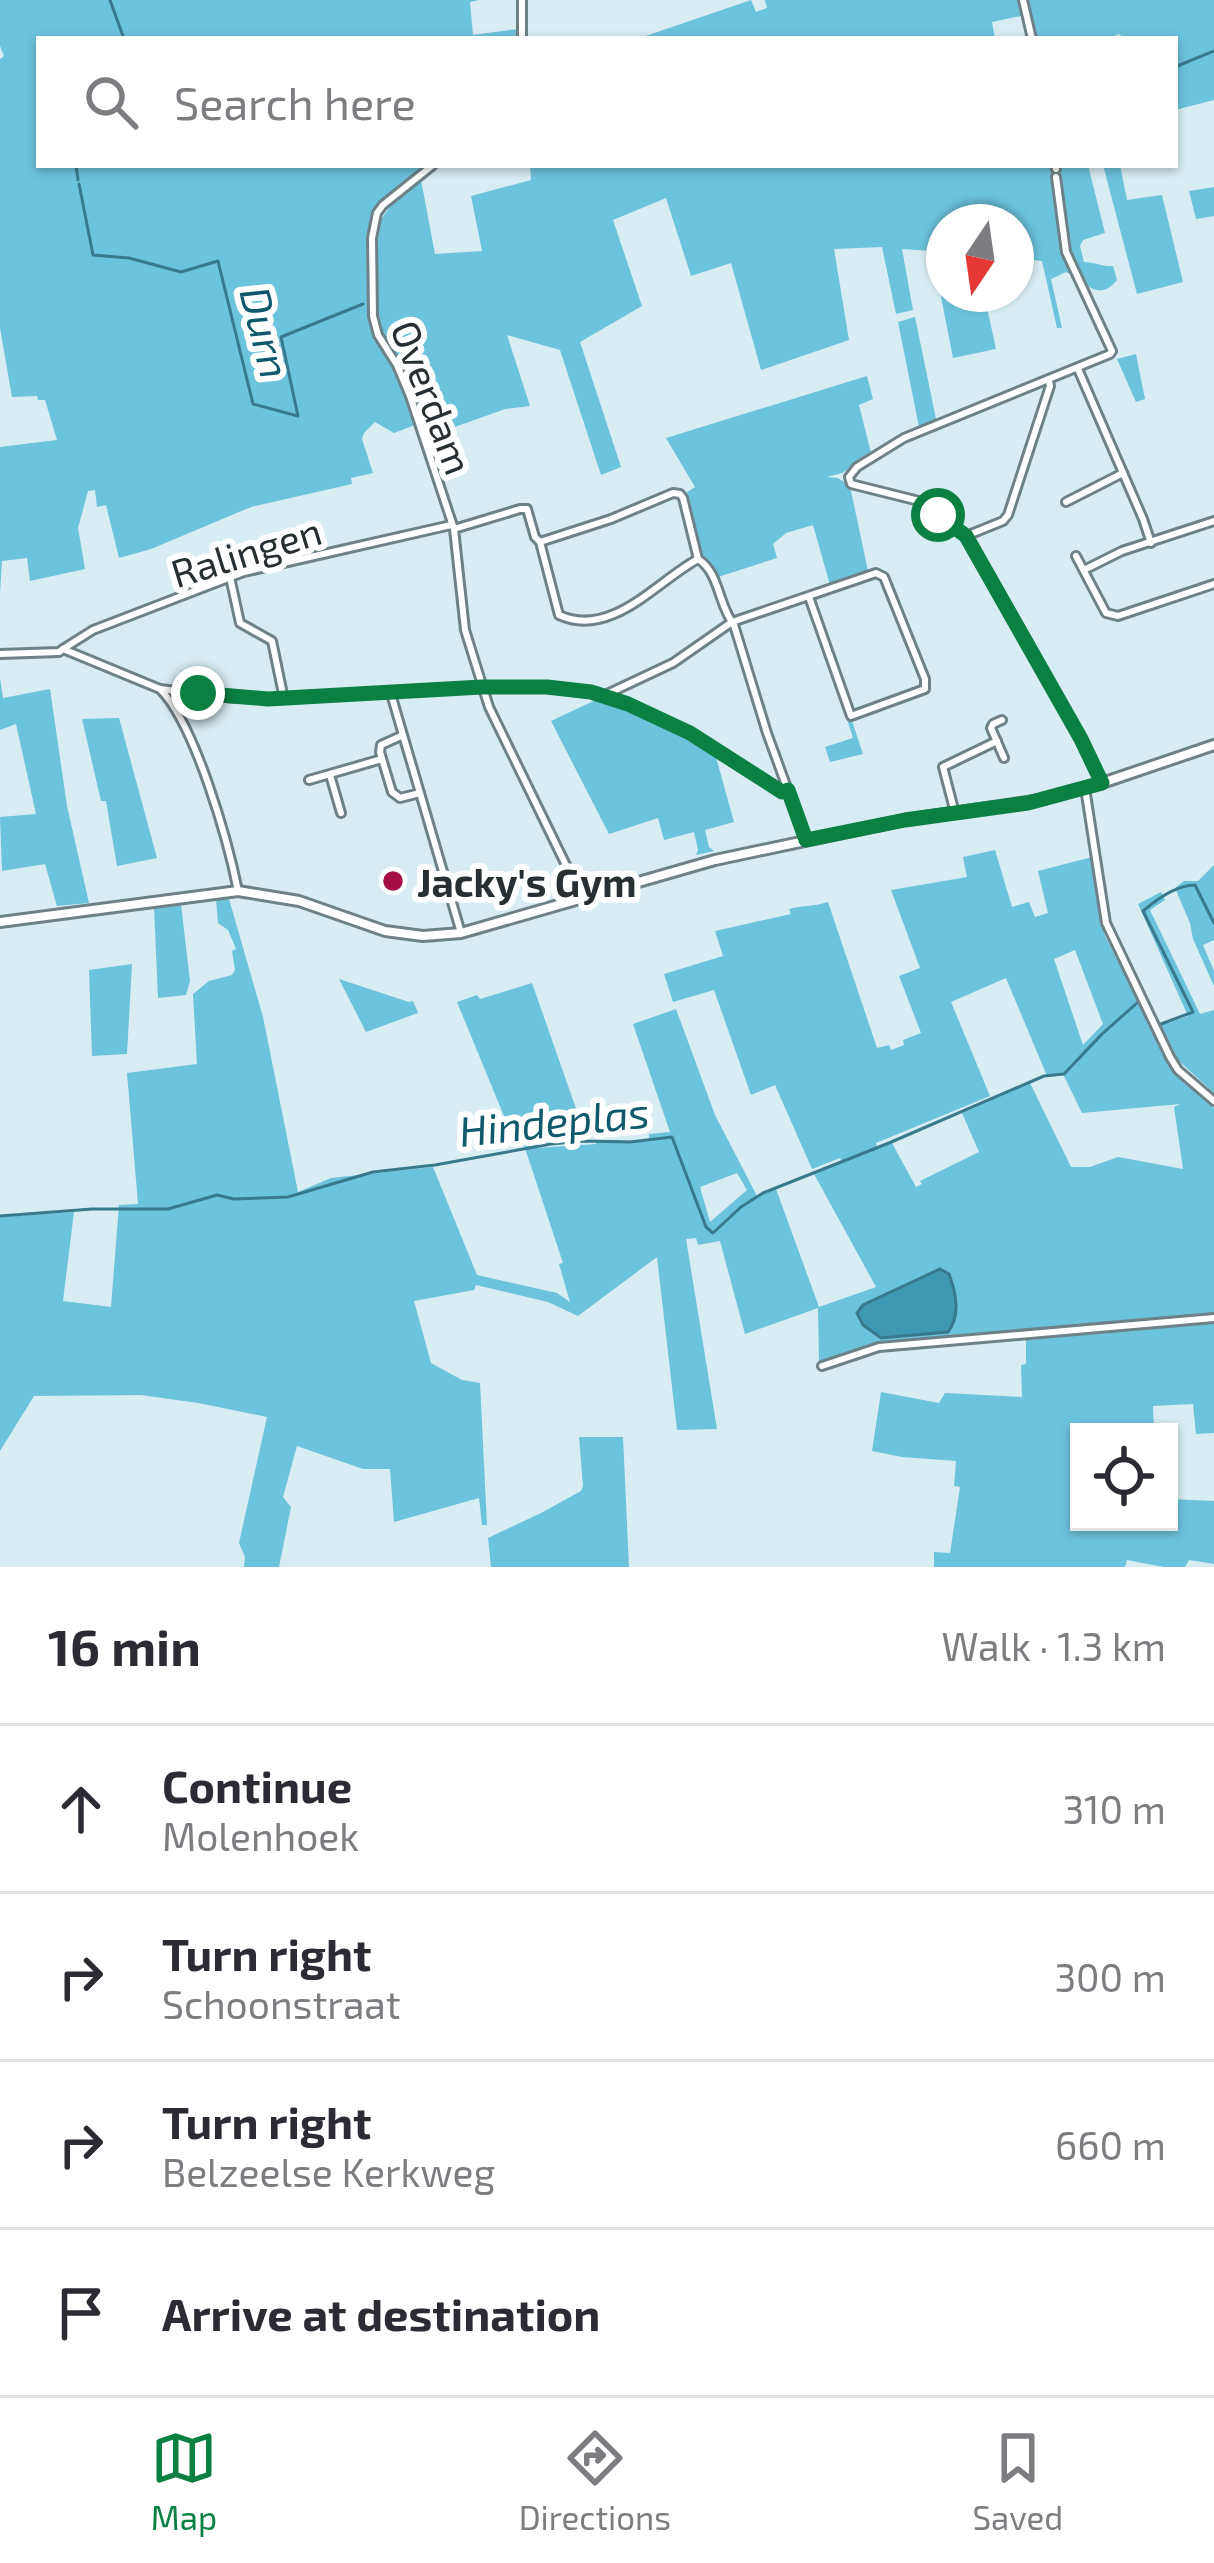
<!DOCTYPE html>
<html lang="en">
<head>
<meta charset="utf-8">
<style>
	body { margin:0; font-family:"Exo 2",sans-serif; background:#f7f7f7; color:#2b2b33 }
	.controls { position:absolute; right:36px; bottom:36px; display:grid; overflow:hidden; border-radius:0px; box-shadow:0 3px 9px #0004 }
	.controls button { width:108px; height:108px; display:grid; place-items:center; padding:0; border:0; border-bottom:3px solid #e1e1e2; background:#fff; color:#2b2b33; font:60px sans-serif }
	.compass { position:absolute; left:926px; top:204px; width:108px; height:108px; border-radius:50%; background:#fff; box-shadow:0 3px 9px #0004; rotate:193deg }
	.stop { position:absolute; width:36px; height:36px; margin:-27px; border:9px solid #0b8043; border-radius:50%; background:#fff }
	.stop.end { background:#0b8043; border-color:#fff; box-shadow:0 3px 12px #0008 }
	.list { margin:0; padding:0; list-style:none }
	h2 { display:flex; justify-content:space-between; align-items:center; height:156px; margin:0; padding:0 48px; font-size:51px }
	h2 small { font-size:39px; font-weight:400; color:#7c7c81 }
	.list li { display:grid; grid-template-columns:78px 1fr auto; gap:36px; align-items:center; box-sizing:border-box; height:168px; padding:0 48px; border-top:3px solid #e1e1e2 }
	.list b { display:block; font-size:45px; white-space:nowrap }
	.list p { margin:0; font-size:39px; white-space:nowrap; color:#7c7c81 }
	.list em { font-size:39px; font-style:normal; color:#7c7c81 }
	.icon { flex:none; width:66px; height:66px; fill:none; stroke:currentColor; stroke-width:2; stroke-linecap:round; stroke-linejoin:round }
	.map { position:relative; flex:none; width:1214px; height:1567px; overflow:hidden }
	.search { position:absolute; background:#fff; box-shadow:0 3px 9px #0004; left:36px; right:36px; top:36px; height:132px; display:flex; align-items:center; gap:30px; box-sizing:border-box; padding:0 42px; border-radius:0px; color:#7c7c81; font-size:45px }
	.sheet { height:828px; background:#fff }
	nav { display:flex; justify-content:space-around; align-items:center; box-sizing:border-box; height:168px; border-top:3px solid #e1e1e2; background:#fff; font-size:33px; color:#7c7c81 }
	nav a { display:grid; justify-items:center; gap:6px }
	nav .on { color:#0b8043 }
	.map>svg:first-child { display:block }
</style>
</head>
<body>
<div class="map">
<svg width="1214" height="1567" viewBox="0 0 1214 1567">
	<rect width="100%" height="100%" fill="#d7ecf3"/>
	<!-- green -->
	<g fill="#6cc3dc" fill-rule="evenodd">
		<path d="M0,0h479l-9,2 3,33 45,-6 -1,10h-478v126h389l-45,37 -15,31v82l5,16 28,52 14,42 -21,8 -19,-11 -11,11 -2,6 11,34 -22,5 1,6 -101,23 -100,42 -32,9 -13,-53 -9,2 -2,-17 -7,1 -10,37 7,41 -55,12 -3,-23 -25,3 -2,32v-146l57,-7 -12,-40h-7l-1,-4 -25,1 -12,-69v-269l4,-3 -4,-10z"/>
		<path d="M751,0l5,12 11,-4 -2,-8h255l1,16 -29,6 3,17h-358z"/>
		<path d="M1025,0h189v100l-39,10v-71h-49l-7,-5 -13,5h-72z"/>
		<path d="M530,165h558l17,68 -22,7 -3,6 4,16c11,0 18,5 29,4l4,14c-19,24 -33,0 -51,-8l-15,7 11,49h-5l-15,-67 -26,-3v-36h-72v72h40l12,55 -43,9 -21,-107 -30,-2 11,61 -17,4 -14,-67 -48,2 15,91 -88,30 -30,-107 -40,13 -25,-78 -53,22 29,86 -62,36 41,125 -20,8 -41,-125 -53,-15 23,71 -25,3 -78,28 -12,-41 -36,-68 -4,-43v-21l5,-43 11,-16 30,-25 14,74 47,-3 -11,-55 60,-16z"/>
		<path d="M1103,165h17l7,35 35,-5 21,87 -46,12z"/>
		<path d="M1214,187v29l-18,3 -7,-28z"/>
		<path d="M915,317l21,102 -17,8 -21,-105z"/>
		<path d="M1136,354l9,45 -9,3 -19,-43z"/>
		<path d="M867,376l6,23 -14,6 12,48 -29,20 -15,4 11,1 12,8 18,85 -38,14 -17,-60 -27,8 -13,11 4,14 -59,19 -15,-22 -19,-61 11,-7 -29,-49z"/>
		<path d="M0,678l3,20 47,-9 17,117 22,97 -32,3 -12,-42 -43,7 -2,-54 36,-3 -20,-90 -16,6z"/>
		<path d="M602,697l50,19 62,34 20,72 -29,8 4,17 5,4 -18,4 2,-5 -4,-18 -30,8 -6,-22 -49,16 -58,-113z"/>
		<path d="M119,718l38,140 -40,8 -11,-65h-5l-19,-82z"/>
		<path d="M851,718l12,36 -33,8 -5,-15 28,-9 -6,-19z"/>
		<path d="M995,850l17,57 17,-5 6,15 13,-4 -10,-42 54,-14 13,79 67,132 42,40v207l-339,30 -56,18 -1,-55 -73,26 -25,-93 -22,4 -2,-7 -10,1 31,190 -40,1 -20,-173 -79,59 -30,-14 -72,-17 -2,5 -60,11 17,62 31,17 18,3 7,142h-5l-3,-27 -85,24 -4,-53h-27l-66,-23 -14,51 8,10 -12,60h-35l1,-10 -6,-14 28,-126 -69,-14 -57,-8 -107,1 -34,55v-234l74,-5 -11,89 48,6 8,-102 19,-1 -11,-131 70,-9 -4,-70 16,-13 23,-6 3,-5 -3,-19 4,-2 -8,-19 -10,-7 -2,-23 13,-1 34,118 35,175 33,-14 102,-11 44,108 80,18 13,9 -11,-38 4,-1 -39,-118h-8l-59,-143 20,-7 3,4 52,-16 54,154 -51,6 1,5 60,-4v-4l53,1v-7l21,-2 -37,-108 43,-15 39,106 42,81 19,-7 43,118 57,-20 -62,-113 28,-13 -2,-3 -28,11 -37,-84 -24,10 -37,-105 -41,12 -9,-28 59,-18 -8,-25 76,-17 -2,-5c15,-4 23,-2 39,-7l49,146 12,-3 2,5 13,-5 -1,-5 18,-7 -22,-57 21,-8 -29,-78 76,-13 -4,-20zM1075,950l28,74 -20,21 -29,-86zM1006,978l41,98 16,-2 19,39 98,-9 -6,3 9,62 -65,-12 -28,10h-19l-41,-84 -68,30 17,39 -59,29 2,3 -6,3 -24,-44 -14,6 -2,-6 114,-47 -39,-94zM737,1173l10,17 -37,32 -10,-35zM940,1269c12,23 17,26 15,52 -16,12 -17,11 -35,13 -29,3 -42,10 -60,-16l39,-28z"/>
		<path d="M1214,865v75l-11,5 11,26v15l-21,-47 -3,-16 -15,-35 9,-7h14z"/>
		<path d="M1161,892l4,8 -15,10 50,104 14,-4v83l-36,-33 -17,-35 27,-9 -50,-112z"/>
		<path d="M181,904l9,77 -4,14 -28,3 -4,-91z"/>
		<path d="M132,964l-5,90 -35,2 -3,-86z"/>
		<path d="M339,979l70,23 4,-1 5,12 -52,19z"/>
		<path d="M1214,1321v112l-18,1 -3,-30 -40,2 1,26h-75v90h90v-23l45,2v63l-25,-4 -4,7h-21l-37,-7 -2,7h-191v-15l16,1 10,-66 -6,-1 2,-25 -54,-4 -30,-6 9,-59 58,11 6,-10 77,4 -1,-32 5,-1v-26z"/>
		<path d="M579,1437h44l6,130h-138l-3,-29 53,-25 40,-22 2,-5z"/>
	</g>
	<!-- water -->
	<path fill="#3f99b2" stroke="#38798c" stroke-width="3" d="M940,1269l9,5c7,19 12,41 -1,58l-67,6 -18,-13 -6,-12 6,-8z"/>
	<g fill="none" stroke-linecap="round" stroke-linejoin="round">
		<!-- stream -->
		<g stroke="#38798c" stroke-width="3">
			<path d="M110,0l14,39"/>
			<path d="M1175,67l39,-16"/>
			<path d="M76,165l2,15"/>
			<path d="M79,184l14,71 36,3 52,14 37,-11 35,143 45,12 -17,-79 82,-33"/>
			<path d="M1161,1024l32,-12 -50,-101c14,-12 33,-26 52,-26l19,38"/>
			<path d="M0,1216l92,-7h76l49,-14 17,4 54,-2 85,-25 62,-7 116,-21 32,-3 47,1 42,-5 34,90 7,6 28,-26 22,-14 126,-50 155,-67 20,-2 38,-40 35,-31"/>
		</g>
		<!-- minor casing -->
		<g stroke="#6e8187" stroke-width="12">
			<g id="minor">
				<path d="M1023,0l9,39"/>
				<path d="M522,39v-39"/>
				<path d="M433,165l-50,40 -6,8 -5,25 1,78 5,19 19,30 13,31 44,133 11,101 24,77 93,191"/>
				<path d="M1055,165l1,4"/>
				<path d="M1056,177l10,75 46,99 -2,3 -206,84 -47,29 -8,10 2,7 72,18 43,34 115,203 21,44"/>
				<path d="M1078,369l65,150 8,24"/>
				<path d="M1066,502l57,-29"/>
				<path d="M454,529l66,-20h7l8,28 5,5 19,73c52,24 98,-34 139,-56"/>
				<path d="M966,536l37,-15 5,-6 42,-129 -1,-5"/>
				<path d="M540,542l71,-23 62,-26 7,1 3,4 15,61"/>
				<path d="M1076,556l30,57 12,3 96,-32"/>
				<path d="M698,559c22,14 20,46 36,66l33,108 39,107"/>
				<path d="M1084,570l38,-19 92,-30"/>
				<path d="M230,577l10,46 32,18 12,58"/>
				<path d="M63,649l30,-19 151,-58 207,-47"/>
				<path d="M0,654l59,-2 4,-3 97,40 74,9 42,1 245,-13 70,6 37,12 62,29 91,59 6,-2"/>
				<path d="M160,689c35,35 68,152 78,202"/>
				<path d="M391,694l70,239"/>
				<path d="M605,695l68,-32 59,-41 144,-49 8,4 41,102v10l-74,27 -42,-119"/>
				<path d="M1002,720l-9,4 -2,4 13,30"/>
				<path d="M401,736l-20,9 -1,7 12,40 8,6 20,-5"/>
				<path d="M330,775l11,38"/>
				<path d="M309,780l73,-21"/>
				<path d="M1085,788l21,135 64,134 8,13 36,31"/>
				<path d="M955,813l-12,-46 54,-26"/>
				<path d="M822,1366l57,-19 335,-29"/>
			</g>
		</g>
		<!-- tertiary casing -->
		<g stroke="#6e8187" stroke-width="14">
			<path id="tertiary" d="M0,922l238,-31 61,10 86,30 38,5 38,-3 254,-73 190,-40 135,-20 62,-17 112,-38"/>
		</g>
		<!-- minor -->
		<use href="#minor" stroke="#fff" stroke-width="6"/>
		<!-- tertiary -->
		<use href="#tertiary" stroke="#fff" stroke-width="8"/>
	</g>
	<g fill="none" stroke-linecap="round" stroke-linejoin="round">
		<!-- route -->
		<path stroke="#0b8043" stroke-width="15" d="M198,693l70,6 214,-12h65l44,5 37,12 62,29 92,59 6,-2 18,50 99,-20 123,-17 74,-20 -21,-44 -115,-203 -28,-21"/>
	</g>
	<!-- markers -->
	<circle fill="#a50e45" stroke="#fff" stroke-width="4.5" cx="393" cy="881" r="12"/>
	<g text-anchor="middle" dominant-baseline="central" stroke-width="12" stroke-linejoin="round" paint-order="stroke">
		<!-- street labels -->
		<g font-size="39" fill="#272f32" stroke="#fff">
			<text transform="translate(433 397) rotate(69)">Overdam</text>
			<text transform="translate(246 551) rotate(-17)">Ralingen</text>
		</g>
		<!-- poi labels -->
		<g font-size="39" font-weight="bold" fill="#272f32" stroke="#fff" text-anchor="start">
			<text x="417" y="881">Jacky's Gym</text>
		</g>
		<!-- water labels -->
		<g font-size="42" font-style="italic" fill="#0e596b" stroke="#fff">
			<text transform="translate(267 332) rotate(76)">Durn</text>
			<text transform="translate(554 1120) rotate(-6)">Hindeplas</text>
		</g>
	</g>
</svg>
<div class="controls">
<button><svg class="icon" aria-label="locate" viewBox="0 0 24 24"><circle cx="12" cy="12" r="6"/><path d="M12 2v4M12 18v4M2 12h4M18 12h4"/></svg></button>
</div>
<svg class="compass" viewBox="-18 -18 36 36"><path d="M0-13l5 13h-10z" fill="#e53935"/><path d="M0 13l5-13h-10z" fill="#7c7c81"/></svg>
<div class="stop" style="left:938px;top:515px"></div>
<div class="stop end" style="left:198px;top:693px"></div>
<div class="search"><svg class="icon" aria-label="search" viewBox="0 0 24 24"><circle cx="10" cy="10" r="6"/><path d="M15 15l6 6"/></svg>Search here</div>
</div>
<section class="sheet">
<h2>16 min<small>Walk · 1.3 km</small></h2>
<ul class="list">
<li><svg class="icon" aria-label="ahead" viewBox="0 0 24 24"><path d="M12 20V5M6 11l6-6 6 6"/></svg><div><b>Continue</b><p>Molenhoek</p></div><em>310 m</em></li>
<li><svg class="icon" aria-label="right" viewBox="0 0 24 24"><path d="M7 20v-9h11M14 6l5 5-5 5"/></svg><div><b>Turn right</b><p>Schoonstraat</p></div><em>300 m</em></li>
<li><svg class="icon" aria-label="right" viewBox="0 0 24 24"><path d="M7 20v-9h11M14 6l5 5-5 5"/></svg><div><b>Turn right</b><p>Belzeelse Kerkweg</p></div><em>660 m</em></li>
<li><svg class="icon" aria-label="arrive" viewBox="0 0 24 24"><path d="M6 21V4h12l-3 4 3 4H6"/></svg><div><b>Arrive at destination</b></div></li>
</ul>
</section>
<nav>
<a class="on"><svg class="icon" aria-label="map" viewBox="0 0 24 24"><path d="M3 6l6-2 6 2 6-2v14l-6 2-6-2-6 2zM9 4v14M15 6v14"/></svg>Map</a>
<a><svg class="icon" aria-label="directions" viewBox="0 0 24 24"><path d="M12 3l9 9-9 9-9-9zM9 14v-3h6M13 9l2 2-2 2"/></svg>Directions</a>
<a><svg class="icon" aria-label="saved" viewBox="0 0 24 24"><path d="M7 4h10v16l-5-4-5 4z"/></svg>Saved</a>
</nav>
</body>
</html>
